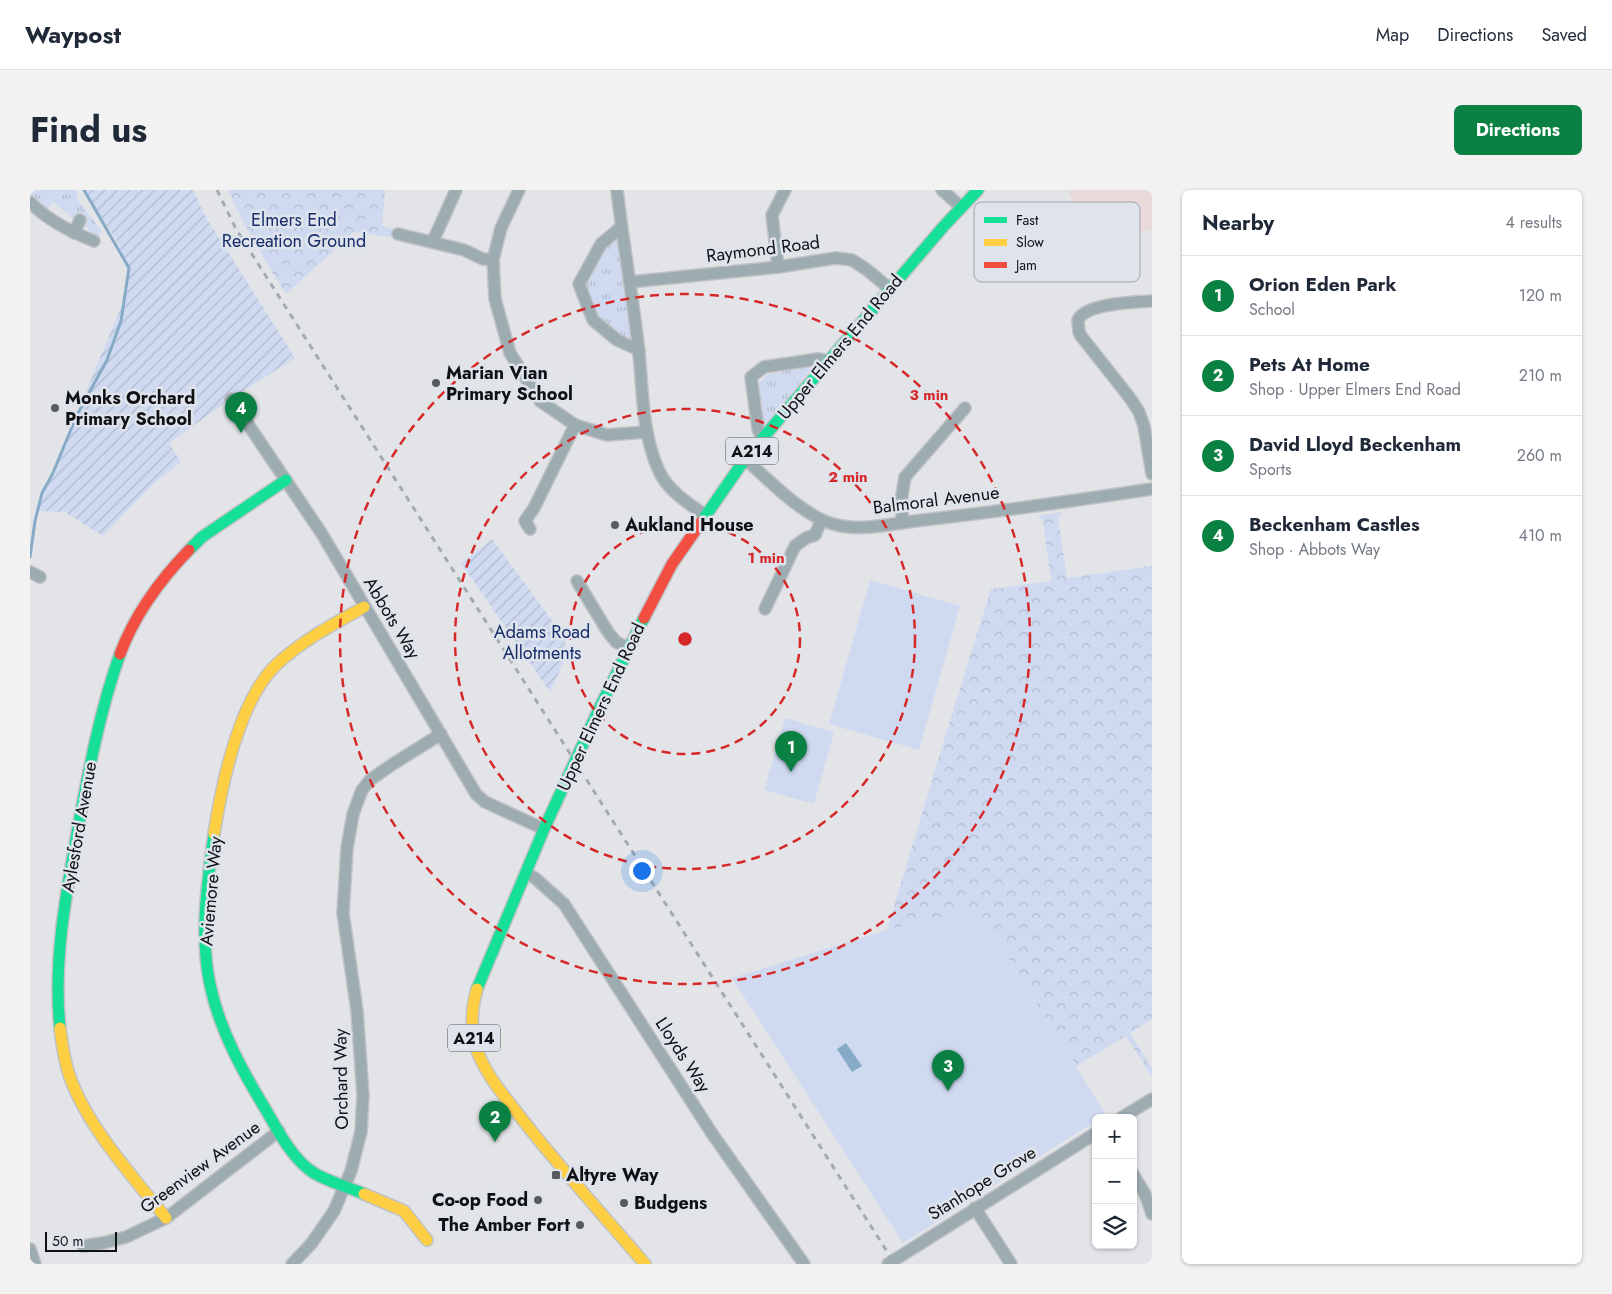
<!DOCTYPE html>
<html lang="en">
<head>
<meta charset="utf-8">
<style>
	body { margin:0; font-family:Jost,sans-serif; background:#f2f2f3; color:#1f2937 }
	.controls { position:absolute; right:15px; bottom:15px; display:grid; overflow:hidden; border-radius:8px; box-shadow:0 1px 4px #0004 }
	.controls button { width:45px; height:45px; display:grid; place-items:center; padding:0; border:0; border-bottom:1px solid #e0e1e3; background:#fff; color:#1f2937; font:25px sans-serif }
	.scale { position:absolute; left:15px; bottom:12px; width:72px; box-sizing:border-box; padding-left:5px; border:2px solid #101114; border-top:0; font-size:14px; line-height:18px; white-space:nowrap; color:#101114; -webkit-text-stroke:4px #dfe3eb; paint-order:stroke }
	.you { position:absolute; left:611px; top:680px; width:18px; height:18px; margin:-12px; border:4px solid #fff; border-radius:50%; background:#1a73e8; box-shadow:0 0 0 8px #1a73e833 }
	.badge { display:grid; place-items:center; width:32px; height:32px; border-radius:50%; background:#0b8043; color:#fff; font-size:16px; font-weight:700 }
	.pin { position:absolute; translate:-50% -41px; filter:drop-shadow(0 1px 2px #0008) }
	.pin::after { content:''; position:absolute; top:26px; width:18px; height:15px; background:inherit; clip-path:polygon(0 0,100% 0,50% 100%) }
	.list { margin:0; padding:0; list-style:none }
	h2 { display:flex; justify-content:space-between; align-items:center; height:65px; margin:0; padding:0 20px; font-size:21px }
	h2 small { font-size:16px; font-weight:400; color:#747a83 }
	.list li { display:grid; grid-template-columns:32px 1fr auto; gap:15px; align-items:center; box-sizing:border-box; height:80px; padding:0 20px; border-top:1px solid #e0e1e3 }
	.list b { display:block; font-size:19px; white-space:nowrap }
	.list p { margin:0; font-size:16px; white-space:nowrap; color:#747a83 }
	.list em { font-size:16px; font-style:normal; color:#747a83 }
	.icon { flex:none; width:28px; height:28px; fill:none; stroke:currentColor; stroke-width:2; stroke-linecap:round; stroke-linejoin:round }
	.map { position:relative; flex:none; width:1122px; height:1074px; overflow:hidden; border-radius:8px }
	header { display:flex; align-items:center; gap:30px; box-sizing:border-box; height:70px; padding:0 25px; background:#fff; border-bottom:1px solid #e0e1e3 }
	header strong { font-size:24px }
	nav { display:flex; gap:28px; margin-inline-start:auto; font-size:18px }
	.intro { display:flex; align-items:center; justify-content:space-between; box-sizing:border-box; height:120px; padding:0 30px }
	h1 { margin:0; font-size:35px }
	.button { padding:12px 22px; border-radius:8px; background:#0b8043; color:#fff; font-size:18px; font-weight:700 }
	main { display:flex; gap:30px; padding:0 30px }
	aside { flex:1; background:#fff; border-radius:8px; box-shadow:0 1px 4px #0004 }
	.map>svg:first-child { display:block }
</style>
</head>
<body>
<header>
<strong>Waypost</strong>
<nav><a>Map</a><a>Directions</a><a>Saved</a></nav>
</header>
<div class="intro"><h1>Find us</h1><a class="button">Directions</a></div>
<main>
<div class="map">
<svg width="1122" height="1074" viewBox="0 0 1122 1074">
	<defs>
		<pattern id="grass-tufts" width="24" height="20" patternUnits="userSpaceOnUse" patternTransform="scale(1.25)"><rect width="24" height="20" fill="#cfdaf1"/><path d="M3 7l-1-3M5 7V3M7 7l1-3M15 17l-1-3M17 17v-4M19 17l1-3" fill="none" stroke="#b1bace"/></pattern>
		<pattern id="park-crowns" width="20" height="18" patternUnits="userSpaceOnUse" patternTransform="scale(1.25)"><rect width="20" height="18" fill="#cfdaf1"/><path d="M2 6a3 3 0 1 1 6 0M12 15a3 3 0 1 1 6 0" fill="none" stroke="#b1bace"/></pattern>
		<pattern id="garden-furrows" width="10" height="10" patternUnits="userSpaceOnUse" patternTransform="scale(1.25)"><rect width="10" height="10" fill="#cfdaf1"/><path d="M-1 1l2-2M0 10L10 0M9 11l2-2" fill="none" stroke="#b1bace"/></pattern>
	</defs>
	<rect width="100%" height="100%" fill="#e2e4e8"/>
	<!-- commercial -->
	<path fill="#e8dadb" d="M1037,0h85v40l-134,21 23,-23 33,-25z"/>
	<!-- grass -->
	<g fill="url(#grass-tufts)">
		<path d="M0,0h46l2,11 24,30 -5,6 -4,-2v-2l-7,-6 -1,-5 2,-5 -7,-4 -5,7 -22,-18 -6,8 -17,-15z"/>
		<path d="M591,37l18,123 -46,-30 -14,-36 22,-40z"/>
		<path d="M784,175l-50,63 -5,-45 8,-8z"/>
	</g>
	<!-- park -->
	<g fill="url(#park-crowns)">
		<path d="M198,0h157l-3,36 17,4 -2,8 -43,-6 -68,62c-22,-34 -41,-67 -58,-104z"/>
		<path d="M1032,322l-4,6 9,60 85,-12v453l-22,14 22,35v9l-26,-41 -50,30 -99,-157 -90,21 57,-190 47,-151 60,-8 -8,-60 -5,-5z"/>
	</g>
	<!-- garden -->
	<g fill="url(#garden-furrows)">
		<path d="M52,0h111l11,24 91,144 -64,41 -62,44 12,19 -30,24 -48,50 -38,-24 -29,-1 86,-206 8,-33 -14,-33z"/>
		<path d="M462,349l72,98 3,18 -17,37 -89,-129z"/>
	</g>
	<!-- pitch -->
	<g fill="#cfdaf1">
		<path d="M840,390l90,26 -41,144 -90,-26z"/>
		<path d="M755,528l49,14 -20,72 -50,-14z"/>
		<path d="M947,719l129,206 -4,3h-6v3l-193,122 -171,-265 155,-48z"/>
	</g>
	<!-- water -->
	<path fill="#87abc7" d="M816,853l16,23 -10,6 -15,-23z"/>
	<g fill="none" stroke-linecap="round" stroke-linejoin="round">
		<!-- stream -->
		<path stroke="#87abc7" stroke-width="3" d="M0,367l5,-36 7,-28 10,-18 25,-60 30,-55 14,-39 8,-53 -45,-78"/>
		<!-- street casing -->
		<g stroke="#c1c2c5" stroke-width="14">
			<g id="street">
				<path d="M489,0l-18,38 -8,32 2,39 15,54 30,48 35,24 32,10 39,-3"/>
				<path d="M587,0c6,52 15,103 21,154 5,42 3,88 21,127 9,20 29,32 46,44"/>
				<path d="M912,0l19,17"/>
				<path d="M0,12c17,18 41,30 64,39"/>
				<path d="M591,37l-20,17 -22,40 14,36 24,20 22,10"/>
				<path d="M44,43l6,-13"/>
				<path d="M368,44l66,16 19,9 10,1"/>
				<path d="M403,51l23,-51"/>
				<path d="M748,77l-6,-52 13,-25"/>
				<path d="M600,92l148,-15 58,-9 16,2 14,9 24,20"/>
				<path d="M1122,111c-18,1 -66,2 -74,19l1,12 2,4 49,62 9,14 5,14 8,48"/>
				<path d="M201,209l91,135 154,260 9,8 59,27"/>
				<path d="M732,249l-4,-10 -7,-52 13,-10 54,-8 11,2"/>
				<path d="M715,269c24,21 58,57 88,65 26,8 56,0 82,-3 80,-9 158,-20 237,-32"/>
				<path d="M872,332v-27l3,-18 60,-69"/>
				<path d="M500,339l-5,-8 9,-13 41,-83"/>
				<path d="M0,382l10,5"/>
				<path d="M547,391l31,51 8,10 12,6"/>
				<path d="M735,419l30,-63 11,-8 9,-3 6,-14"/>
				<path d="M496,683l9,5 29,26 149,231 91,129"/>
				<path d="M1091,928l31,-19"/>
				<path d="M1103,984l12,20 7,20"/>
				<path d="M945,1018l36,56"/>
				<path d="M53,1056l20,-3 23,-6 40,-19 113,-87"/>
				<path d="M0,1059l5,15"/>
				<path d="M262,1074l19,-20 23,-33 17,-40 10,-39 2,-37 -6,-84 -14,-98 4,-65 6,-34 9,-24 8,-10 23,-16 48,-30"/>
				<path d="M858,1074l208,-131"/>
			</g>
		</g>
		<!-- fast casing -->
		<g stroke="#c1c2c5" stroke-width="14">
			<g id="fast">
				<path d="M672,331l43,-62 198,-232 35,-37"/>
				<path d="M159,360l13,-13 84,-57"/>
				<path d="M184,644c-7,50 -15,105 -3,155 10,44 32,83 55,121 12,21 27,50 48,63 15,9 34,14 50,21"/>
				<path d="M447,799l67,-160 54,-118 46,-93"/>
				<path d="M30,838c-7,-67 6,-134 18,-200 11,-59 22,-118 42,-174"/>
			</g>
		</g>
		<!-- slow casing -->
		<g stroke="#c1c2c5" stroke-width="14">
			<g id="slow">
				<path d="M184,644c8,-51 25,-134 63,-170 26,-24 57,-40 87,-57"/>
				<path d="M447,799c-6,21 -7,43 1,64 10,25 28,45 44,66 39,50 82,97 123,145"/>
				<path d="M30,838c2,16 4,33 10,49 17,49 63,100 96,141"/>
				<path d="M334,1004l40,17 23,29"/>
			</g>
		</g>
		<!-- jam casing -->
		<g stroke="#c1c2c5" stroke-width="14">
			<g id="jam">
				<path d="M614,428l28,-54 30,-43"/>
				<path d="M90,464c15,-40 40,-74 69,-104"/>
			</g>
		</g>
		<!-- street -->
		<use href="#street" stroke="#9cacb1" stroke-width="11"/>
		<!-- fast -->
		<use href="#fast" stroke="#16e098" stroke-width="11"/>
		<!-- slow -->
		<use href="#slow" stroke="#ffcf43" stroke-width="11"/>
		<!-- jam -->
		<use href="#jam" stroke="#f24e42" stroke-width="11"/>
		<!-- rail -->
		<path stroke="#a3acb0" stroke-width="3" stroke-dasharray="6 6" stroke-linecap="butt" d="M187,0l19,39 19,30 640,1005"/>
	</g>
	<!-- distance rings -->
	<g fill="none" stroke="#d62828" stroke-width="2.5" stroke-dasharray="9 6">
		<circle cx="655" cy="449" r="115"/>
		<circle cx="655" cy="449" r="230"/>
		<circle cx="655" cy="449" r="345"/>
	</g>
	<!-- markers -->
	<g fill="#5a5b5e" stroke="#dfe3eb" stroke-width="2">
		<circle cx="406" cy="193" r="5"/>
		<circle cx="25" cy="218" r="5"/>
		<circle cx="585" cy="335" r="5"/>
		<rect x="521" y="980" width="10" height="10" rx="2.5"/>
		<circle cx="508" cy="1010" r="5"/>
		<circle cx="594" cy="1013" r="5"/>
		<circle cx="550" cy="1035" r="5"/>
	</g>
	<g text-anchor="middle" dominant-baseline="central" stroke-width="5" stroke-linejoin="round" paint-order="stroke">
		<!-- shield labels -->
		<g fill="#dfe3eb" stroke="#4e5054" stroke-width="1">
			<rect x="696" y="247.5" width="52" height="27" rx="4"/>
			<rect x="418" y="834.5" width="52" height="27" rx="4"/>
		</g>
		<g font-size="16" font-weight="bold" fill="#101114">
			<text x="722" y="261">A214</text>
			<text x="444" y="848">A214</text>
		</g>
		<!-- park labels -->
		<g font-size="18" fill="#162d6a" stroke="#dfe3eb">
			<text x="264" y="30">Elmers End<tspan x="264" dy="21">Recreation Ground</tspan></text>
			<text x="512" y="442">Adams Road<tspan x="512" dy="21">Allotments</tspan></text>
		</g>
		<!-- street labels -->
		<g font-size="18" fill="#101114" stroke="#dfe3eb">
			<text transform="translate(733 59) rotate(-7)">Raymond Road</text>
			<text transform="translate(810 157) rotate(-50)">Upper Elmers End Road</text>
			<text transform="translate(906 310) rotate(-7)">Balmoral Avenue</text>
			<text transform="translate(362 428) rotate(59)">Abbots Way</text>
			<text transform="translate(571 517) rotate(-65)">Upper Elmers End Road</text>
			<text transform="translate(49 637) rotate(-80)">Aylesford Avenue</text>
			<text transform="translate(181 701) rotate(-85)">Aviemore Way</text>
			<text transform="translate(653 865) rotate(57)">Lloyds Way</text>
			<text transform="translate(311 889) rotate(-91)">Orchard Way</text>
			<text transform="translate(170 977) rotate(-36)">Greenview Avenue</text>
			<text transform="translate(952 993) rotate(-32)">Stanhope Grove</text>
		</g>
		<!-- poi labels -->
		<g font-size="18" font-weight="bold" fill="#101114" stroke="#dfe3eb" text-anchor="start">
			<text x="416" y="183">Marian Vian<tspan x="416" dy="21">Primary School</tspan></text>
			<text x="35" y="208">Monks Orchard<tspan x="35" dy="21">Primary School</tspan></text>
			<text x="595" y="335">Aukland House</text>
			<text x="536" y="985">Altyre Way</text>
			<text x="498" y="1010" text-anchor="end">Co-op Food</text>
			<text x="604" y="1013">Budgens</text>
			<text x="540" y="1035" text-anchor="end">The Amber Fort</text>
		</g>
	</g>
	<!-- legend -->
	<rect x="944" y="12" width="166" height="80" rx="8" fill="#dfe3eb" stroke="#a1a4aa" stroke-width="1"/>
	<rect x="954" y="27" width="23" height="6" fill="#16e098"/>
	<rect x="954" y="49" width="23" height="7" fill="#ffcf43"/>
	<rect x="954" y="72" width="23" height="6" fill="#f24e42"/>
	<g font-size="14" fill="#101114">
		<text x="986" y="35">Fast</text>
		<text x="986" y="57">Slow</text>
		<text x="986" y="80">Jam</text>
	</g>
	<circle cx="655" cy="449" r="8" fill="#d62828" stroke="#dfe3eb" stroke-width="2.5"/>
	<g font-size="15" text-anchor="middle" font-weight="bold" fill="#d62828" stroke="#dfe3eb" stroke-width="5" stroke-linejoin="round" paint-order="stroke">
		<text x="899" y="210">3 min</text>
		<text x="818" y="292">2 min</text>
		<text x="736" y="373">1 min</text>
	</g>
</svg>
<div class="controls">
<button>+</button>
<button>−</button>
<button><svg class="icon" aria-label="layers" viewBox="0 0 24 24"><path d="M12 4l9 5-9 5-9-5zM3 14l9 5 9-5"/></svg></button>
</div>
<div class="scale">50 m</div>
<div class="you"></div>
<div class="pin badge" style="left:761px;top:582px">1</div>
<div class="pin badge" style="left:465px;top:952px">2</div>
<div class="pin badge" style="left:918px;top:901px">3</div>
<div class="pin badge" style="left:211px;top:243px">4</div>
</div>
<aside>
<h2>Nearby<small>4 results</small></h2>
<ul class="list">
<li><span class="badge">1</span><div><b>Orion Eden Park</b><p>School</p></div><em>120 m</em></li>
<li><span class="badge">2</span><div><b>Pets At Home</b><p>Shop · Upper Elmers End Road</p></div><em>210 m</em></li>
<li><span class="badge">3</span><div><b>David Lloyd Beckenham</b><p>Sports</p></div><em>260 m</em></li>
<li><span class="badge">4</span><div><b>Beckenham Castles</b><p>Shop · Abbots Way</p></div><em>410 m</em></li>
</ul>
</aside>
</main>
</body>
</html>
